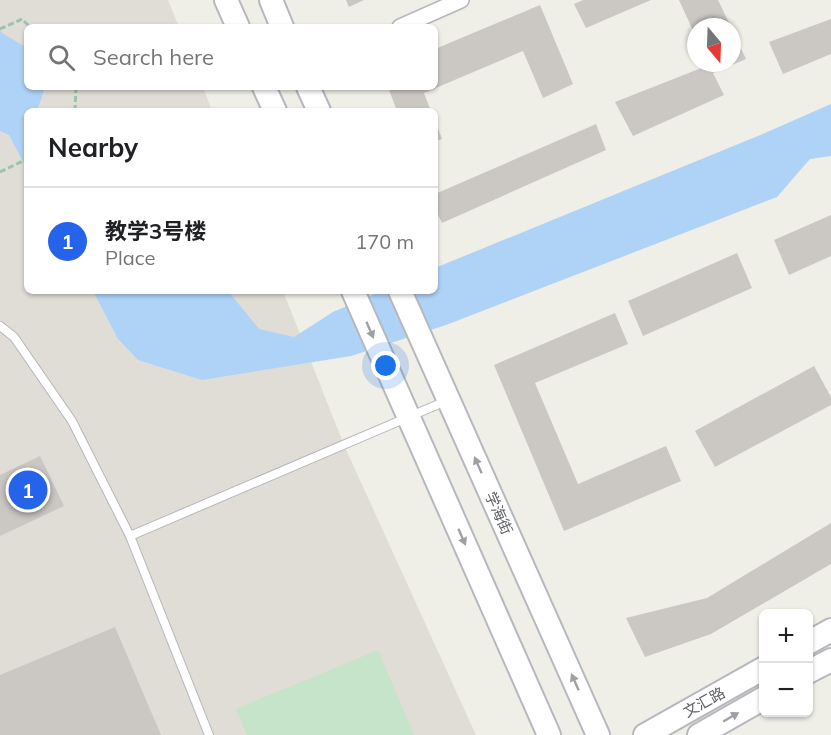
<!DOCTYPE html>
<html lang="en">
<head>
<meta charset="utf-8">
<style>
	body { margin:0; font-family:Mulish,"Noto Sans SC",sans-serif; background:#f6f6f6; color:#202124 }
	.controls { position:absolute; right:18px; bottom:18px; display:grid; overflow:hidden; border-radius:9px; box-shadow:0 2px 4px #0004 }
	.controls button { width:54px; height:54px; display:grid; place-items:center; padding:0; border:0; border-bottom:2px solid #e0e0e0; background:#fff; color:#202124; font:30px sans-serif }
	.compass { position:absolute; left:687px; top:18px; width:54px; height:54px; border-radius:50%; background:#fff; box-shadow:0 2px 4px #0004; rotate:161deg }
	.you { position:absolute; left:386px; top:366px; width:21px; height:21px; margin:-15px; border:4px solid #fff; border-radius:50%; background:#1a73e8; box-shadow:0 0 0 9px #1a73e833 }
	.badge { display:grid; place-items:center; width:39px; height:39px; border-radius:50%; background:#2563eb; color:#fff; font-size:20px; font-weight:700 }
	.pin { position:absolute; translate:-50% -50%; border:3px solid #fff; box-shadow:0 2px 6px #0006 }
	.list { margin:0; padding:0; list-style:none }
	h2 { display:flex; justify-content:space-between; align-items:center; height:78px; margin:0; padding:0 24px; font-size:26px }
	h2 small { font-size:20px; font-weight:400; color:#757577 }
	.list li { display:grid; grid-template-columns:39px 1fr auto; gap:18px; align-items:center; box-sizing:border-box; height:108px; padding:0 24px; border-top:2px solid #e0e0e0 }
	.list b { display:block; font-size:22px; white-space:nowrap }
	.list p { margin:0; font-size:20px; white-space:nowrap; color:#757577 }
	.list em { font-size:20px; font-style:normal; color:#757577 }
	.icon { flex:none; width:33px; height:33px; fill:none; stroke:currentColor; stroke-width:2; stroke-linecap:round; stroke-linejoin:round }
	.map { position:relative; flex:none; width:831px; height:735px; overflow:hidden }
	.search { position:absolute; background:#fff; box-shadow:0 2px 4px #0004; left:24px; top:24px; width:414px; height:66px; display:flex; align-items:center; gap:15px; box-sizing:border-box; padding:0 21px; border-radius:9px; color:#757577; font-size:22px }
	.panel { position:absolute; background:#fff; box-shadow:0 2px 4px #0004; left:24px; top:108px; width:414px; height:186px; border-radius:9px }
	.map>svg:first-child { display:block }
</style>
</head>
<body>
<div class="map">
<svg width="831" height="735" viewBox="0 0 831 735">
	<rect width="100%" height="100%" fill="#efeee7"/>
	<!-- education -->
	<path fill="#dfddd6" d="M0,0h168l11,27h-152v60h176l9,24h-185v180h256l61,154 132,290h-476z"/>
	<!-- green -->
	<path fill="#c6e4c9" d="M378,650l36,85h-167l-11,-26z"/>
	<!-- water -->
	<g fill="#afd2f7">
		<path d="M0,30l2,3 25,15v39h18l-8,24h-10v58l-18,-34 -9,-4z"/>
		<path d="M831,104v52l-21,3 -33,38 -331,128 -95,31 -149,24 -64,-20 -20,-21 -25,-48h135l31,38 35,8 39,-25 48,-21h54v-23l330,-135z"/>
	</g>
	<!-- building -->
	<g fill="#cbc8c4">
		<path d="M346,0h18l-15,7z"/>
		<path d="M583,0h68l-65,28 -12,-24z"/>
		<path d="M679,0h39l13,27h-35v10z"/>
		<path d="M540,5l33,79 -30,14 -20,-47 -99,42 7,18h-34l-9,-24h47v-38z"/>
		<path d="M831,19v35l-48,20 -14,-32z"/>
		<path d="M732,29l14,30 -33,14 11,22 -91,41 -18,-34 94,-37 -1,-2h24z"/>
		<path d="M435,121l7,18 -7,2z"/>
		<path d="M596,124l10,26 -164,73 -7,-15v-14z"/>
		<path d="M831,215v41l-42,19 -15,-35z"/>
		<path d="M737,253l15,35 -109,48 -15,-35z"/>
		<path d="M615,313l13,31 -93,39 43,101 88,-38 15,35 -117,50 -70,-166z"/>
		<path d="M814,366l17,31v8l-116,62 -20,-36z"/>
		<path d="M40,456l24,50 -64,30v-61z"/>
		<path d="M831,523v41l-120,70 -66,23 -19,-39 81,-20z"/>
		<path d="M115,627l46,108h-161v-60z"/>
	</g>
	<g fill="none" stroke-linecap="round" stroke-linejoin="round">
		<!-- lane casing -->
		<g stroke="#b4b6ba" stroke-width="10">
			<g id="lane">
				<path d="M0,326l14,11 58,84 58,115 79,199"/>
				<path d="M130,536l316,-135"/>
			</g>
		</g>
		<!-- street casing -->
		<g stroke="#b4b6ba" stroke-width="18">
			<path id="street" d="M400,27l61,-27"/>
		</g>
		<!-- secondary casing -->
		<g stroke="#b6b8bd" stroke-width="26">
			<g id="secondary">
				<path d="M226,0l12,27"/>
				<path d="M271,0l11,27"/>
				<path d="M264,87l11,24"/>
				<path d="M308,87l11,24"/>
				<path d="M353,291l196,444"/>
				<path d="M400,291l198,444"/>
				<path d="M808,643l23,-13"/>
				<path d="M808,672l23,-12"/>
				<path d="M645,735l119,-67"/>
				<path d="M699,735l65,-37"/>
			</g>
		</g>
		<!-- path -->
		<g stroke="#9fc2ac" stroke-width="3" stroke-dasharray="6 3" stroke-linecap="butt">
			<path d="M0,29l22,-10 8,8"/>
			<path d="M75,111l1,-24"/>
			<path d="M0,172l27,-13"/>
		</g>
		<!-- lane -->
		<use href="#lane" stroke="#fff" stroke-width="8"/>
		<!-- street -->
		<use href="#street" stroke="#fff" stroke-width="15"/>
		<!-- secondary -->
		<use href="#secondary" stroke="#fff" stroke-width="22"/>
	</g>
	<!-- one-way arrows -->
	<defs><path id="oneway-solid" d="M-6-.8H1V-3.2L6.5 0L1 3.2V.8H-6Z" transform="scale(1.5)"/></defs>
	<g fill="#9fa0a3">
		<use href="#oneway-solid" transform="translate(370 330) rotate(66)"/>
		<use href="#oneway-solid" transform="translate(478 465) rotate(-114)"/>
		<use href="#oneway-solid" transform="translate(462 537) rotate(66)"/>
		<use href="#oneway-solid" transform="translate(575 682) rotate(-114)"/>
		<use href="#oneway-solid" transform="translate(731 717) rotate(-30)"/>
	</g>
	<g text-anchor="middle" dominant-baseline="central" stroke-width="6" stroke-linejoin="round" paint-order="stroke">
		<!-- street labels -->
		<g font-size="15" fill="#5f6166" stroke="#fff">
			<text transform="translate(499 513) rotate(66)">学海街</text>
			<text transform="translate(704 702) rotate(-29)">文汇路</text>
		</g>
	</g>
</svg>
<div class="controls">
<button>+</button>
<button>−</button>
</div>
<svg class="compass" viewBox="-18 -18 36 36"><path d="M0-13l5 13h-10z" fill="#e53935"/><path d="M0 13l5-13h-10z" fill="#757577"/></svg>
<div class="you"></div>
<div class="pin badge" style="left:28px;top:490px">1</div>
<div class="search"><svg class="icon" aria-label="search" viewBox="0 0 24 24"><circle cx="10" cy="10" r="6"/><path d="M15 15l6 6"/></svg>Search here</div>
<section class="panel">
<h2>Nearby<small></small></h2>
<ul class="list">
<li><span class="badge">1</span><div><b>教学3号楼</b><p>Place</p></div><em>170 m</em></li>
</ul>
</section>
</div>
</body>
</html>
